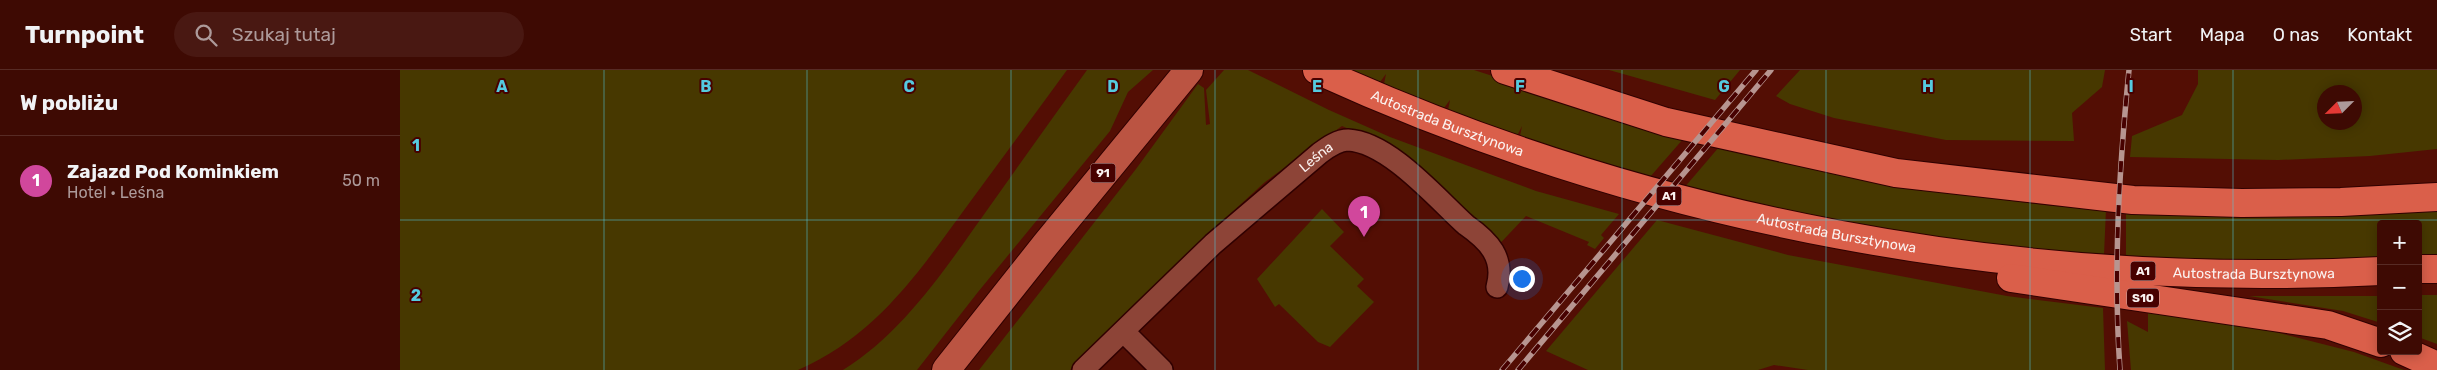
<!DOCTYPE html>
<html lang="pl">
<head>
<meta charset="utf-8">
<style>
	body { margin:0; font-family:Rubik,sans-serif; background:#491812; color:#f1f3f6 }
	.controls { position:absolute; right:15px; bottom:15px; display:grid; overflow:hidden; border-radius:5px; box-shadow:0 2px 12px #0003 }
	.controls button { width:45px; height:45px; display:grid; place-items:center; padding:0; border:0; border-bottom:1px solid #572b25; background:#3e0a03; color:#f1f3f6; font:25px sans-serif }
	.compass { position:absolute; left:1917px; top:15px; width:45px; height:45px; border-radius:50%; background:#3e0a03; box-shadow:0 2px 12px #0003; rotate:246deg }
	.you { position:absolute; left:1121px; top:208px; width:18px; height:18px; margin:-12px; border:4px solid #fff; border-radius:50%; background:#1a73e8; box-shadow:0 0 0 8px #1a73e833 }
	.badge { display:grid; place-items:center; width:32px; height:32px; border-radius:50%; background:#55cadf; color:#fff; font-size:16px; font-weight:700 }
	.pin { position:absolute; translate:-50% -41px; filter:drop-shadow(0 1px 2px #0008) }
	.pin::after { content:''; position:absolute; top:26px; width:18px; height:15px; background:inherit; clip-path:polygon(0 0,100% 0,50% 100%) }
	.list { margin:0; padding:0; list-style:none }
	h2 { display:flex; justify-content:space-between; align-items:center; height:65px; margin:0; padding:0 20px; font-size:21px }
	h2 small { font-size:16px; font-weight:400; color:#ad9a9a }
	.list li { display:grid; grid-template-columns:32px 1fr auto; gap:15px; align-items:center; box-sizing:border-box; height:90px; padding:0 20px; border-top:1px solid #572b25 }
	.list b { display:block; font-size:19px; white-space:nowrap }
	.list p { margin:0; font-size:16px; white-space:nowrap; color:#ad9a9a }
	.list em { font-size:16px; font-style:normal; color:#ad9a9a }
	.icon { flex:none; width:28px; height:28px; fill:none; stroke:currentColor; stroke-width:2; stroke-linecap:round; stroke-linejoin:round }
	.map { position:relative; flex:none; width:2037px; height:300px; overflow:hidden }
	header { display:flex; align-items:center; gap:30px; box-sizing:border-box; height:70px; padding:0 25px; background:#3e0a03; border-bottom:1px solid #572b25 }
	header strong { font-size:24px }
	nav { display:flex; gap:28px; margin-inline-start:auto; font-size:18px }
	.search { width:350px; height:45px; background:#491812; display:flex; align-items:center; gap:12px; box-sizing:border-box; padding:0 18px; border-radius:28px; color:#ad9a9a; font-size:19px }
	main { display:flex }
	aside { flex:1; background:#3e0a03 }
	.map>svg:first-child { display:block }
</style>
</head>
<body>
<header>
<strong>Turnpoint</strong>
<div class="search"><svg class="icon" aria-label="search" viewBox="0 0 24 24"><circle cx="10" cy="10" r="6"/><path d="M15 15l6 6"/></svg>Szukaj tutaj</div>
<nav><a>Start</a><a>Mapa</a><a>O nas</a><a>Kontakt</a></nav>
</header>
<main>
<aside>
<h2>W pobliżu<small></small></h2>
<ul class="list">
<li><span class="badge" style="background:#d1479c">1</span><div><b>Zajazd Pod Kominkiem</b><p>Hotel · Leśna</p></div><em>50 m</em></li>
</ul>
</aside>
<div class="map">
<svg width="2037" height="300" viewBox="0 0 2037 300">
	<rect width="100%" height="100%" fill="#530e04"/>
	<!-- green -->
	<g fill="#473800" fill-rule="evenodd">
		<path d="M0,0h667c-32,44 -65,88 -97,132 -50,68 -92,133 -172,168h-398z"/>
		<path d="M687,0h66l-25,22 -18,39 -132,161 -61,78h-74c60,-37 102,-101 142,-157 34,-48 68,-96 102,-143z"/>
		<path d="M824,0h24l81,40 61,27 146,54 83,23 -18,21 3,3 -9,11 -8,-4 2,-3 -63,-26 -36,38 -105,-109 -43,-19 -77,56 -72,66 -123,122h-91l157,-201 62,-85 6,4 2,37 4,-1 -4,-34z"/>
		<path d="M951,0h123l210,68 -34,39 -130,-41 2,-10 -4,8h-2l-68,-24 2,-10 -6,8 -60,-24 2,-10 -6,8z"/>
		<path d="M1209,0h131l-25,30z"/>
		<path d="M1400,0h305l-3,17 -30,26 2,28 -128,-1 -112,-22 -44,-14 -14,-8z"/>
		<path d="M1798,0h239v79l-67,7 -92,4 -148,-3 2,-21 50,-21 16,-31zM1924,22h30v30h-30z"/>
		<path d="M1319,77c85,22 171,37 258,49 43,6 86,13 129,13l-2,46 -93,-8 -152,-21 -175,-38z"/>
		<path d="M922,139l22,23 -14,14 34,33 -7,7 17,16 -44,45 -12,-5 -39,-38 -4,3 -18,-28z"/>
		<path d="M2037,140v46l-19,1v-33h-37v36l-160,1 -95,-5v-43l179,3z"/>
		<path d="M1257,150l131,35 219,41 96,12 2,62h-297l-34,-5 -16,5h-170l-42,-19z"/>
		<path d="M2018,225h19v49l-19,-7z"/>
		<path d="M1849,226h132v27l-38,-12z"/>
		<path d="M1748,241l108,16 98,25 50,18h-273l-4,-49 21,11z"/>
	</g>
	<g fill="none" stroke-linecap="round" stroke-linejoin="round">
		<!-- minor casing -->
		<g stroke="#300000" stroke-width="24">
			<g id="minor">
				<path d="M724,262l38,38"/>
				<path id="s1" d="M683,300l130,-126 107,-91c8,-6 18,-13 28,-13 41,2 89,59 118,85 23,16 39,33 31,62"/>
			</g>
		</g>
		<!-- major casing -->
		<g stroke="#300000" stroke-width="30">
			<path id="major" d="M546,300l100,-126 143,-174"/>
		</g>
		<!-- highway casing -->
		<g stroke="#300000" stroke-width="30">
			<g id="highway">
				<path id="s2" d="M917,0c331,151 701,220 1064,201"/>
				<path d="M1105,0l161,52 230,51 237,27 109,3 99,-1 96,-5"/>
				<path d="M2018,199h19"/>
				<path d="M1611,208l317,47 53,18"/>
				<path d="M2004,281l33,15"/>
			</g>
		</g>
		<!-- minor -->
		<use href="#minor" stroke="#8d4437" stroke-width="21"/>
		<!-- major -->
		<use href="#major" stroke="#bb5442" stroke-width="28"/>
		<!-- highway -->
		<use href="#highway" stroke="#da5f4a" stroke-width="28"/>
		<!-- rail casing -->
		<g stroke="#b79590" stroke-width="5.5">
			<g id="rail">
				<path d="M1102,300l254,-300"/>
				<path d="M1118,300l253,-300"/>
				<path d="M1720,300c-7,-101 -1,-200 9,-300"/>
			</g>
		</g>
		<!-- rail -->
		<use href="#rail" stroke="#470100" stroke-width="4" stroke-dasharray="11" stroke-linecap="butt"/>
	</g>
	<!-- grid -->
	<path fill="none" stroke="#55cadf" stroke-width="1" stroke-opacity="0.55" d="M204,0v300M407,0v300M611,0v300M815,0v300M1018,0v300M1222,0v300M1426,0v300M1630,0v300M1833,0v300M0,150h2037"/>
	<g text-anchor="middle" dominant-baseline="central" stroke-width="4" stroke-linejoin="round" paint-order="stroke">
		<!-- shield labels -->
		<g fill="#470100" stroke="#c5aaa8" stroke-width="1">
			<rect x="690.5" y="93.5" width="25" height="19" rx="4"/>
			<rect x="1256.5" y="116.5" width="25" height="19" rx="4"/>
			<rect x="1730.5" y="191.5" width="25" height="19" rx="4"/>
			<rect x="1727" y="218.5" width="32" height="19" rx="4"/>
		</g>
		<g font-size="12" font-weight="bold" fill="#fbf2f0">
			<text x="703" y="103">91</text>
			<text x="1269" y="126">A1</text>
			<text x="1743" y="201">A1</text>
			<text x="1743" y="228">S10</text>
		</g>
		<!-- street labels -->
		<g font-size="14" fill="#fbf2f0" stroke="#470100">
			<text stroke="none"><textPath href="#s2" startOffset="141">Autostrada Bursztynowa</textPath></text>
			<text stroke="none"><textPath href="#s1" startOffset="316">Leśna</textPath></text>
			<text stroke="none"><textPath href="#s2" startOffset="546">Autostrada Bursztynowa</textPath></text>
			<text stroke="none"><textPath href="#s2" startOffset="966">Autostrada Bursztynowa</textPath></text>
		</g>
	</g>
	<g font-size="16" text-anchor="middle" font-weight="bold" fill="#55cadf" stroke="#470100" stroke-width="4" stroke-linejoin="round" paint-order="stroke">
		<text x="102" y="22">A</text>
		<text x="306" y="22">B</text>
		<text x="509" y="22">C</text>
		<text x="713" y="22">D</text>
		<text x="917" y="22">E</text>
		<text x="1120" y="22">F</text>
		<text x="1324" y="22">G</text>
		<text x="1528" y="22">H</text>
		<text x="1731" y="22">I</text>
		<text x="16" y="81">1</text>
		<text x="16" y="231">2</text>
	</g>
</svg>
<div class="controls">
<button>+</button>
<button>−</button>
<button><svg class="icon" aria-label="layers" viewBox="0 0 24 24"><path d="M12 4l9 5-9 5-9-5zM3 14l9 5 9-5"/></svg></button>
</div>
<svg class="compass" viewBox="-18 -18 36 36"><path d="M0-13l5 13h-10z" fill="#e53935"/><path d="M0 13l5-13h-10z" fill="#ad9a9a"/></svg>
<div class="you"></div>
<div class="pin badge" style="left:964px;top:167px;background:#d1479c">1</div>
</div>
</main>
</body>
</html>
